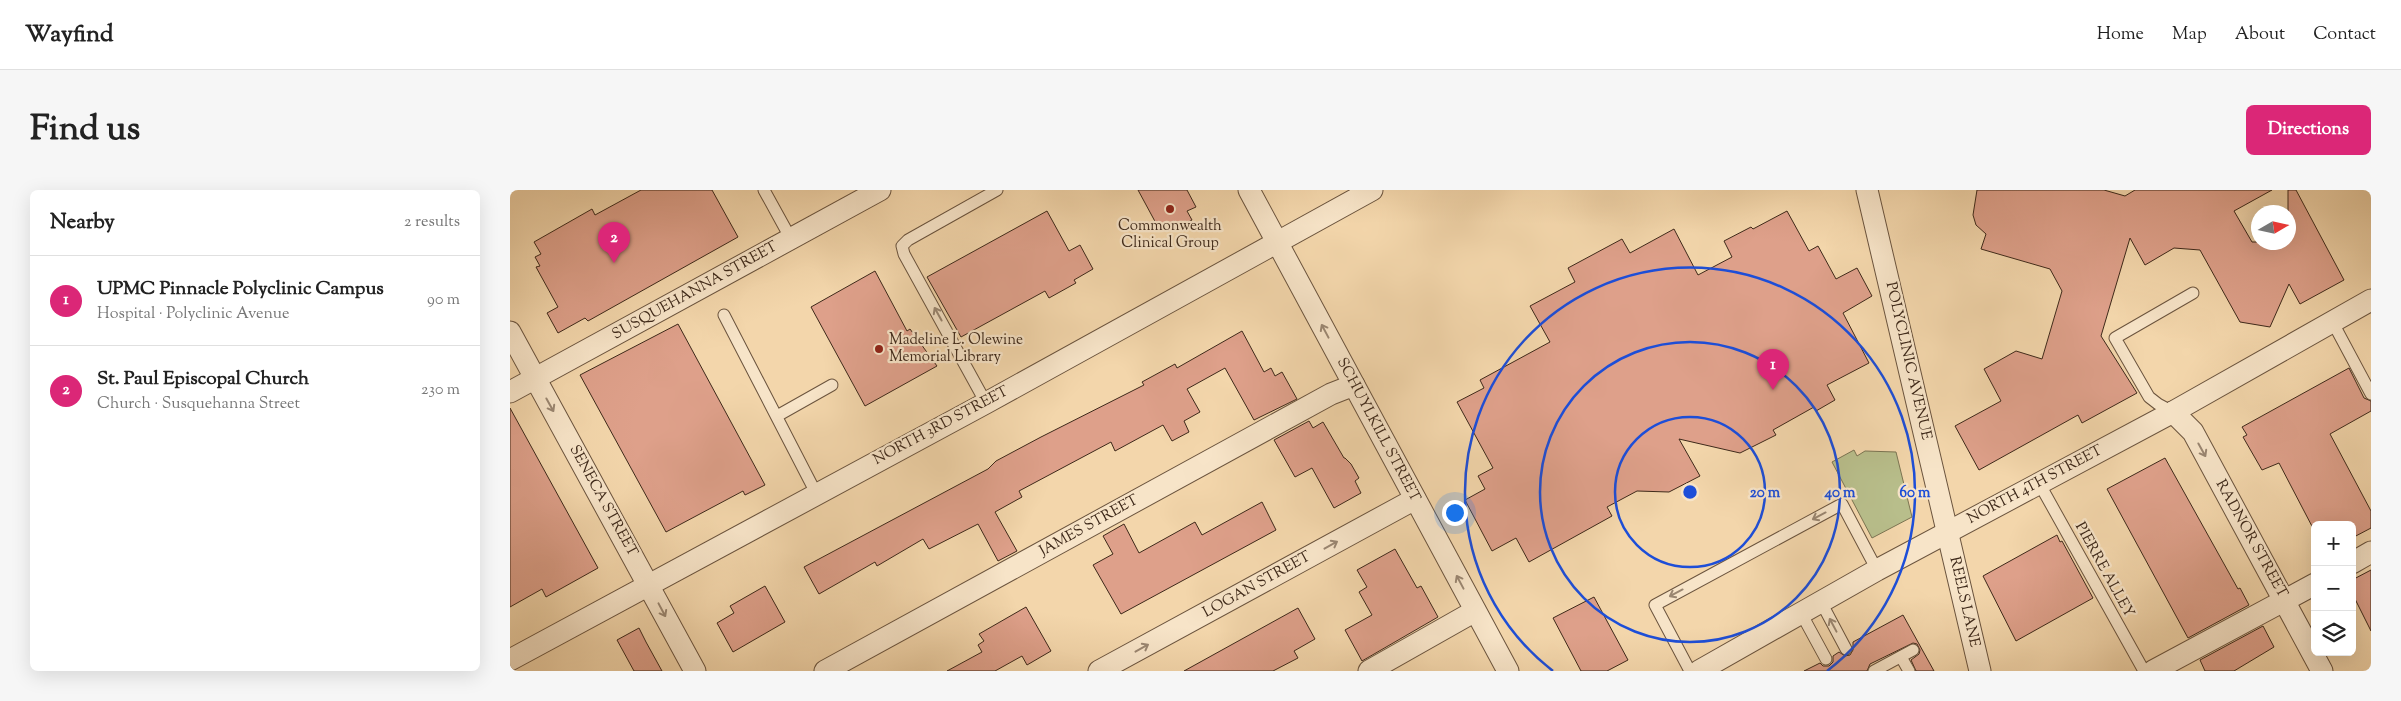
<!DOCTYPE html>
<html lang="en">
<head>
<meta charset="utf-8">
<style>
	body { margin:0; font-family:"Sorts Mill Goudy",serif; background:#f6f6f6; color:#222 }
	.controls { position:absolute; right:15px; bottom:15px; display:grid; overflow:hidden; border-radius:8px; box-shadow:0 5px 20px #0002 }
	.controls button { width:45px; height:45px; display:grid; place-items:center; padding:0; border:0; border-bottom:1px solid #e0e0e0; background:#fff; color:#222; font:25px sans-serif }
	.compass { position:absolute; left:1741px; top:15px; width:45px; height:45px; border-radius:50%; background:#fff; box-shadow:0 5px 20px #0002; rotate:81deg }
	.you { position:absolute; left:944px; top:322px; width:18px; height:18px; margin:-12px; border:4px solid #fff; border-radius:50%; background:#1a73e8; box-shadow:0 0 0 8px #1a73e833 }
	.badge { display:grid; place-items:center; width:32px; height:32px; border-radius:50%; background:#db2777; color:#fff; font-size:16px; font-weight:700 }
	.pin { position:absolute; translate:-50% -41px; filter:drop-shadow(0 1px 2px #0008) }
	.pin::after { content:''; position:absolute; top:26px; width:18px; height:15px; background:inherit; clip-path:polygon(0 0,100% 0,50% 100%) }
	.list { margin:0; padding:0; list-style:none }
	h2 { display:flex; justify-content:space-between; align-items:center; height:65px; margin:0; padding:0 20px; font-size:21px }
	h2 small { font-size:16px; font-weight:400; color:#767676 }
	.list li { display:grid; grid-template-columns:32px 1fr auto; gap:15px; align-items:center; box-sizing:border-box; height:90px; padding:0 20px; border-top:1px solid #e0e0e0 }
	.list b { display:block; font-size:19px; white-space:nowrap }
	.list p { margin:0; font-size:16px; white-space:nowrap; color:#767676 }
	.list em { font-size:16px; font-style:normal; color:#767676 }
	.icon { flex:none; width:28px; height:28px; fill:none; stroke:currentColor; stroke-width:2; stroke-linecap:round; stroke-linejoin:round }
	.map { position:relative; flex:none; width:1861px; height:481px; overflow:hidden; border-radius:8px }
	header { display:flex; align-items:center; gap:30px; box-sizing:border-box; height:70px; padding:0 25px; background:#fff; border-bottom:1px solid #e0e0e0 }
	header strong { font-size:24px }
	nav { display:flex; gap:28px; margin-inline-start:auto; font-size:18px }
	.intro { display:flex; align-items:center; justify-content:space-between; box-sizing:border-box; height:120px; padding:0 30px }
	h1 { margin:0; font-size:35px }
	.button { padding:12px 22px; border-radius:8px; background:#db2777; color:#fff; font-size:18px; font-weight:700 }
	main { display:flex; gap:30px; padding:0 30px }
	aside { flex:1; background:#fff; border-radius:8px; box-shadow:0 5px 20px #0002 }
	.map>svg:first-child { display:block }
</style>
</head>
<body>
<header>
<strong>Wayfind</strong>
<nav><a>Home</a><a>Map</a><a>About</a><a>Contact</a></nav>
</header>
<div class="intro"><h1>Find us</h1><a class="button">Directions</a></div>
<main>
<aside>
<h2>Nearby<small>2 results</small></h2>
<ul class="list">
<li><span class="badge">1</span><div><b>UPMC Pinnacle Polyclinic Campus</b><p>Hospital · Polyclinic Avenue</p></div><em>90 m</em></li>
<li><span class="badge">2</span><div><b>St. Paul Episcopal Church</b><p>Church · Susquehanna Street</p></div><em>230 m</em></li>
</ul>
</aside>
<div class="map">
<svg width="1861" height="481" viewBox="0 0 1861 481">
	<rect width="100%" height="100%" fill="#f3d6ab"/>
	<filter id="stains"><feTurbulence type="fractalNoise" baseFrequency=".004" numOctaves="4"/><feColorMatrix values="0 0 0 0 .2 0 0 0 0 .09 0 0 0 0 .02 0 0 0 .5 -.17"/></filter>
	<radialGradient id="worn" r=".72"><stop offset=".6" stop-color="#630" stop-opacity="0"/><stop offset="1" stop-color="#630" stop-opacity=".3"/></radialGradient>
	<!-- green -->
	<path fill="#b8be8b" stroke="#7b7452" d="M1344,260l3,6 8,-5 31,1 16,65 -40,21 -40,-76z"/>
	<!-- building -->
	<g fill="#dea08a" stroke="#3e291a">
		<path d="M131,0h71l26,47 -150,84 -3,-3 -27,15 -11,-20 11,-6 -22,-40 4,-1 -5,-9 6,-3 -7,-12 58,-33 3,6z"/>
		<path d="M628,0h49l9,17 -9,4 5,9 -21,11 -4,-8 -9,4z"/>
		<path d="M1467,0h127l21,6 10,-6h137l-38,21 18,31h36v-52h8l48,90 -44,24 -11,-20 -19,43 -30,-5 -40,-72 -26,-2 -29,17 -15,-27 -29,98 36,57 -55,30 -4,-8 -99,55 -24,-44 46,-25 -17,-32 32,-18 26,8 20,-68 -12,-22 -69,-20 5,-15 -10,-9 -3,-10z"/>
		<path d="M537,21l22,40 11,-6 13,24 -19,11 2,3 -27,15 -4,-7 -84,46 -34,-60z"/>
		<path d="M1277,21l22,40 9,-5 18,33 21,-11 15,28 -29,17 26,50 -42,22 8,15 -19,11 -2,-4 -41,23 3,5 -36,18 -61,-14 21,37 -31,16 -32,-1 -30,16 5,9 -83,46 -13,-24 -24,13 -27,-51 20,-11 -7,-13 15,-8 -36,-66 27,-14 -4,-8 70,-38 -20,-36 45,-24 -7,-14 54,-29 8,14 44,-24 24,46 34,-18 -8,-16 27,-14 2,2z"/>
		<path d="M365,81l32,60 3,-2 27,37 -72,40 -54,-99z"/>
		<path d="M168,134l87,161 -20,10 -2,-4 -77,41 -86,-157z"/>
		<path d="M732,141l22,41 7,-4 4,8 7,-4 15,27 -43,21 -29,-52 -38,21 13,23 -16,9 5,11 -17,9 -9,-16 -48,26 -4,-9 -92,49 3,6 -27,15 22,39 -19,10 -20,-37 -49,25 -6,-10 -46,27 -2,-4 -56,32 -15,-27 184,-98 8,-8 45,-24 103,-52 -2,-3 33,-18 2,4z"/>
		<path d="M1839,178l15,30 7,3v10l-41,23 41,77v17l-19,10v-13h-37v7l-36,-69 -17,7 -19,-33 4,-2 -5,-8z"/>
		<path d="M0,218l88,160 -52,29 -4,-8 -32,18z"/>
		<path d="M799,231l4,7 10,-6 21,36h1l6,6 8,14 -4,3 6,12 -27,15 -22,-40 -17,9 -21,-37z"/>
		<path d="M1655,268l73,131 2,-1 9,17 -61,33 -81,-149z"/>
		<path d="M752,312l14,28 -155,84 -28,-49 20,-11 -10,-18 21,-12 15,29 56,-31 7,13z"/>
		<path d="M1547,345l3,7 2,-1 31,57 -77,43 -33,-65z"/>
		<path d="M885,359l22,39 4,-2 17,31 -76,44 -17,-31 27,-15 -13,-23 8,-5 -10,-17z"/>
		<path d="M1861,380v61l-16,-32 -3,2v-21z"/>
		<path d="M255,396l20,36 -52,30 -16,-29 17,-10 -4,-7z"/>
		<path d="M1084,407l34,63 -21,11h-26l-28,-53z"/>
		<path d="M516,417l25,44 -24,14 -5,-9 -27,15h-48l35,-19 -4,-7 6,-4 -5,-7z"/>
		<path d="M788,418l17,31 -21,12 4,7 -25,13h-89z"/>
		<path d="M1393,425l31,56h-18l-5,-11 8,-6 1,-4 -3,-6 -4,-1 -43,21 -3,7h-63l16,-8 3,3h6l4,-4v-6l6,-4 6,4 5,-1 3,-5v-8z"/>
		<path d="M1753,436l11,21 -40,24h-29l-5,-11z"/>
		<path d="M129,438l7,14 16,29h-28l-17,-31z"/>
	</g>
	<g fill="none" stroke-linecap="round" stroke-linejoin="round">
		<!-- lane casing -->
		<g stroke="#6b543e" stroke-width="13">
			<g id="lane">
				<path d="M254,0l27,49"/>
				<path d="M214,125l92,178"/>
				<path d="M1822,131l39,73"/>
				<path d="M476,213l-82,-149 -2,-8 6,-6 89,-50"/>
				<path d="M1663,222l-15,-8 -9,-7 -34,-59 78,-45"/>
				<path d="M267,226l55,-31"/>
				<path d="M1529,293l105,188"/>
				<path d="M1311,412l25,47"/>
				<path d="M1291,423l25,46"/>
				<path d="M1391,467l8,14"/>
				<path d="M1180,481l-35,-66 187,-101 35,66"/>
				<path d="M1364,481l39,-21"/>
			</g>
		</g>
		<!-- street casing -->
		<g stroke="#6b543e" stroke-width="23">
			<g id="street">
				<path d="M739,0l259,481"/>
				<path d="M1357,0l113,481"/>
				<path d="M0,142l185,339"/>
				<path d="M0,202l370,-202"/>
				<path d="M1663,222l20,20 129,239"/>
				<path d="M1842,373l19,-11"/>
				<path d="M0,470l476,-257 386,-213"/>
				<path d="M315,481l506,-277 23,-9"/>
				<path d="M589,481l316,-172"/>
				<path d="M859,481l106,-60"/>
				<path d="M1189,481l178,-101 296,-158 198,-112"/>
				<path d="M1643,481l162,-87"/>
			</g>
		</g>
		<!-- lane -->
		<use href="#lane" stroke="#f7e4c8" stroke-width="11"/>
		<!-- street -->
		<use href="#street" stroke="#f7e4c8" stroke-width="21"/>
	</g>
	<!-- one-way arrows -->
	<defs><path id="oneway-shaft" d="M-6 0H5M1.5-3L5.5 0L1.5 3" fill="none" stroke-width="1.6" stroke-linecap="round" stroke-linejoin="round" transform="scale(1.25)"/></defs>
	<g stroke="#9a8671">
		<use href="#oneway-shaft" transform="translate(428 124) rotate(-119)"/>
		<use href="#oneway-shaft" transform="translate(815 141) rotate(-118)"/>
		<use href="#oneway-shaft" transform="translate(40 215) rotate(61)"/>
		<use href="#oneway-shaft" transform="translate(1692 260) rotate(61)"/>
		<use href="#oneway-shaft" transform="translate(1309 326) rotate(152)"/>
		<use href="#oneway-shaft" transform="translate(821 355) rotate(-29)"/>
		<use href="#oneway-shaft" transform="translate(950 392) rotate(-118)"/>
		<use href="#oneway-shaft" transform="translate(1166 403) rotate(152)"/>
		<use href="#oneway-shaft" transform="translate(152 420) rotate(62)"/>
		<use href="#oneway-shaft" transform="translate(1323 435) rotate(-118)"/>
		<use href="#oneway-shaft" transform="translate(632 458) rotate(-29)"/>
	</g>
	<!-- distance rings -->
	<g fill="none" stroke="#1d4ed8" stroke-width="2.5">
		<circle cx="1180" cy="302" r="75"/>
		<circle cx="1180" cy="302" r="150"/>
		<path d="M1043 481A225 225 0 1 1 1317 481"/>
	</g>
	<!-- markers -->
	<g fill="#8f2418" stroke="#f7e4c8" stroke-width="2">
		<circle cx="660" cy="19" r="5"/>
		<circle cx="369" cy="159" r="5"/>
	</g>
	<g text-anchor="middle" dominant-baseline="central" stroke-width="4.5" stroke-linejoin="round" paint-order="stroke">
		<!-- poi labels -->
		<g font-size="15" fill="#3e291a" stroke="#f7e4c8">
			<text x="660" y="36">Commonwealth<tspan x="660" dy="17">Clinical Group</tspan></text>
			<text x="379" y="150" text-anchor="start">Madeline L. Olewine<tspan x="379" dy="17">Memorial Library</tspan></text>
		</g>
		<!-- street labels -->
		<g font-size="15" fill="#3e291a" stroke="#f7e4c8">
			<text transform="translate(185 101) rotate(-29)">SUSQUEHANNA STREET</text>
			<text transform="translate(1398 171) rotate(77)">POLYCLINIC AVENUE</text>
			<text transform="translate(431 236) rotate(-28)">NORTH 3RD STREET</text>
			<text transform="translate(868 240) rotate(62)">SCHUYLKILL STREET</text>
			<text transform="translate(1525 295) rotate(-28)">NORTH 4TH STREET</text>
			<text transform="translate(93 311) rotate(61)">SENECA STREET</text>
			<text transform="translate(579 336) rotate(-29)">JAMES STREET</text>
			<text transform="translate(1741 349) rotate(61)">RADNOR STREET</text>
			<text transform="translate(1594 380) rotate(61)">PIERRE ALLEY</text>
			<text transform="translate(747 395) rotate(-29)">LOGAN STREET</text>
			<text transform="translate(1454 412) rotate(77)">REELS LANE</text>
		</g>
	</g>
	<circle cx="1180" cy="302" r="8" fill="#1d4ed8" stroke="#f7e4c8" stroke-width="2.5"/>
	<g font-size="15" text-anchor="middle" font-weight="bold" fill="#1d4ed8" stroke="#f7e4c8" stroke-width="4.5" stroke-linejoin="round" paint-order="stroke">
		<text x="1255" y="307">20 m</text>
		<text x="1330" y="307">40 m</text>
		<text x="1405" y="307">60 m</text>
	</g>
	<rect width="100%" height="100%" filter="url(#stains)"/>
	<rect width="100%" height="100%" fill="url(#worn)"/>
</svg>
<div class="controls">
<button>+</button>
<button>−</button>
<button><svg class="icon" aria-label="layers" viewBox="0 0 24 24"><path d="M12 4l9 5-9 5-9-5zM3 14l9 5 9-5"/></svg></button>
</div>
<svg class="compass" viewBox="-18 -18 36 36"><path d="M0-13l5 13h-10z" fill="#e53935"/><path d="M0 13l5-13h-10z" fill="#767676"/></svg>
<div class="you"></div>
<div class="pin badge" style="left:1263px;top:200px">1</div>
<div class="pin badge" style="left:104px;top:73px">2</div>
</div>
</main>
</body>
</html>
